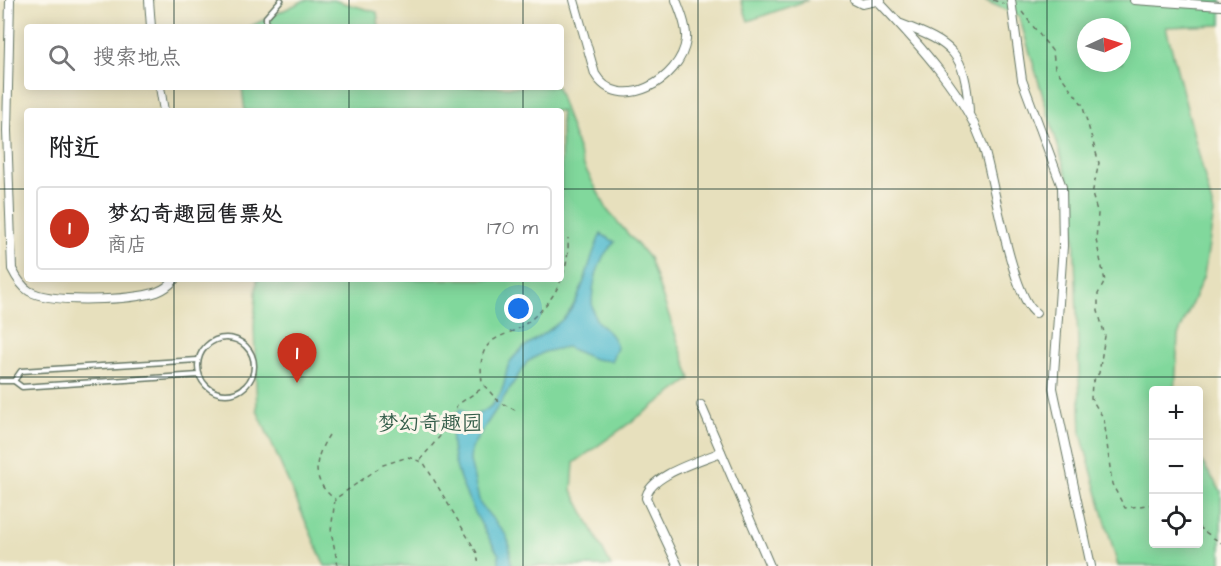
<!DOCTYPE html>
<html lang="zh">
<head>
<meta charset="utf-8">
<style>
	body { margin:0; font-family:"Architects Daughter","LXGW WenKai TC",sans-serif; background:#f6f6f6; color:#202124 }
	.controls { position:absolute; right:18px; bottom:18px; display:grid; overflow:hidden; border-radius:6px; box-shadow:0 3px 15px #0003 }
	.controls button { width:54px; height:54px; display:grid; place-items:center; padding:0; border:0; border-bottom:2px solid #e0e0e0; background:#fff; color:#202124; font:30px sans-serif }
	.compass { position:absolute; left:1077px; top:18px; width:54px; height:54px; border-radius:50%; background:#fff; box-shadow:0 3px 15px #0003; rotate:86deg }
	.you { position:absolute; left:519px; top:309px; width:21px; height:21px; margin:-15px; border:4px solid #fff; border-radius:50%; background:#1a73e8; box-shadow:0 0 0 9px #1a73e833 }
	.badge { display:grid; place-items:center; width:39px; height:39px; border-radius:50%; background:#c8321e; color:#fff; font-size:20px; font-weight:700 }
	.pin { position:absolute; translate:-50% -50px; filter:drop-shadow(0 2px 3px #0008) }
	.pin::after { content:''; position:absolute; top:32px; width:21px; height:18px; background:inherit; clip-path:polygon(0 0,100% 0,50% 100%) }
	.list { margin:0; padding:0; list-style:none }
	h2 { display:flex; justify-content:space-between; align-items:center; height:78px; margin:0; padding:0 24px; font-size:26px }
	h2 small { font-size:20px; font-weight:400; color:#757577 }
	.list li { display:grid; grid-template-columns:39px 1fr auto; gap:18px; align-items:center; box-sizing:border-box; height:84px; margin:0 12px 12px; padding:0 12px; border:2px solid #e0e0e0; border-radius:6px }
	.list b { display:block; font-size:22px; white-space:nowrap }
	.list p { margin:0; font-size:20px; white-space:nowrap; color:#757577 }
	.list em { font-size:20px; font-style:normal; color:#757577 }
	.icon { flex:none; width:33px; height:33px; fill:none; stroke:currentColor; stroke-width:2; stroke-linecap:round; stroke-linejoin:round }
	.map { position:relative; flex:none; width:1221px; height:566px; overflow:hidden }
	.search { position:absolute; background:#fff; box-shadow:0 3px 15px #0003; left:24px; top:24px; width:540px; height:66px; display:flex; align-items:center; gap:15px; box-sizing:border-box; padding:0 21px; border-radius:6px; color:#757577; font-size:22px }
	.panel { position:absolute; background:#fff; box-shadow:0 3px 15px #0003; left:24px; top:108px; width:540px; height:174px; border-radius:6px }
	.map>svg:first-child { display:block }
</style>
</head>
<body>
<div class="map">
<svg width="1221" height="566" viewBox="0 0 1221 566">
	<rect width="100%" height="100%" fill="#fbf7ec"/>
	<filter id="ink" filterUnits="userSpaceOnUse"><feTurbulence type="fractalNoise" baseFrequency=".0167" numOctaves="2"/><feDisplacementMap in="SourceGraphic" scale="12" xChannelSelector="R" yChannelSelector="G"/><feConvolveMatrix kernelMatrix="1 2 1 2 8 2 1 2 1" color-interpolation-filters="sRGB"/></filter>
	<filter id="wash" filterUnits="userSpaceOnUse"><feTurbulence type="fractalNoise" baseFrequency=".008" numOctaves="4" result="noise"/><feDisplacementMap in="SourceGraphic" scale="24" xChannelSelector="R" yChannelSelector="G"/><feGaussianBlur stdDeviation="1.35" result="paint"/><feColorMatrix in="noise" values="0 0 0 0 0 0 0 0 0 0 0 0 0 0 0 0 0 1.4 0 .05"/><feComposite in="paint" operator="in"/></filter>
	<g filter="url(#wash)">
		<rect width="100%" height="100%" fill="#e7e0bd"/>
		<!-- green -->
		<g fill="#81d89c" stroke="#508a68" stroke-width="1.5" fill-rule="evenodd">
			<path d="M305,0h28l44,12 2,15h-130z"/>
			<path d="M741,0h67l-60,21z"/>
			<path d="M984,0h237v25l-55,2 48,186 -10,62 -26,61 -3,54h-21v154h44l1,-86 22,33v75h-103l-37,-132 -8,-237 -54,-181zM1086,27h36v36h-36z"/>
			<path d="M242,87h315l26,77 25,47 41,47 42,121 -117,84 -2,27 39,76h-286l-68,-156 -3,-83 3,-48h304v-168h-316z"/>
		</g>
		<!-- water -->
		<path fill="#53bccf" stroke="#397c82" stroke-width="1.5" d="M601,234l14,8c-4,5 -10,10 -12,15 -8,16 -17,50 -5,65 10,11 14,10 19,26l-6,13 -17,-2 -28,-12 -22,5 -17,10 -56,86 -1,13 10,43 26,31 3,8 2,23h-12v-11c-20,-33 -66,-108 -39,-146l9,7c18,-2 30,-15 35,-32 2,-7 2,-16 6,-22 13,-19 38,-28 54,-44 20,-20 24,-59 37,-84z"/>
	</g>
	<g filter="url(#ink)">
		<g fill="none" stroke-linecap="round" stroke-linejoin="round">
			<!-- lane casing -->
			<g stroke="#657664" stroke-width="7">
				<g id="lane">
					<path d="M266,27v-10l15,-17"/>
					<circle cx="226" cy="366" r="28"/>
					<path d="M0,381h14l8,6 177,-12"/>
					<path d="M14,381l7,-10 177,-11"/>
				</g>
			</g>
			<!-- street casing -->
			<g stroke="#657664" stroke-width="10">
				<g id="street">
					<path d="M10,0l-3,131 5,138c4,8 9,17 17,22 22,13 103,9 128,1 8,-3 13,-7 18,-13"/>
					<path d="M149,0l2,27"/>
					<path d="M574,0l21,74c24,41 86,6 91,-34 1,-13 -5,-27 -10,-40"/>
					<path d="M854,0l8,4 19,-4"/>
					<path d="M1011,0l11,80 40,107 1,59 -10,142 38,178"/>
					<path d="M1134,0l87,6"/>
					<path d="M878,1c37,39 91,97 106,148 10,32 28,149 52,164"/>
					<path d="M901,24c52,20 64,28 68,87"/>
					<path d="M160,87l4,24"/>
					<path d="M701,405l69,161"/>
					<path d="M678,566l-32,-68c3,-23 54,-37 75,-46"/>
				</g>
			</g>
			<!-- path -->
			<g stroke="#657664" stroke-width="1.5" stroke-dasharray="4.5 4.5" stroke-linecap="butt">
				<path d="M993,0l11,4"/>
				<path d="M1022,12l31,40 2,16 27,36 17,59 -7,31 6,20 -2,26 9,41 -7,13v17l7,25 -6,37 -7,10 -1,15 13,21 8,65 13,24 29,-4"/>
				<path d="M515,410l-17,-9 -16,-18c-1,-13 -3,-29 7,-39 8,-9 23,-11 32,-17 32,-22 49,-52 47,-89"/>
				<path d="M329,435c-15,23 -19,46 6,64"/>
				<path d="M420,460l26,-31 11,-24 27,-18"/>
				<path d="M1198,527l23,16"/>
				<path d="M338,566l-7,-35 4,-32 48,-34 25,-8 16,6 53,90 2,13"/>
			</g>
			<!-- lane -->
			<use href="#lane" stroke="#fff" stroke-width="4"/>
			<!-- street -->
			<use href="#street" stroke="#fff" stroke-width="8"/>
		</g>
	</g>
	<!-- grid -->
	<path fill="none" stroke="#1f3d34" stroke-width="1.5" stroke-opacity="0.55" d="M174,0v27M349,0v27M523,0v27M698,0v566M872,0v566M1047,0v566M174,87v24M349,87v24M523,87v24M0,189h27M561,189h660M174,279v287M349,279v287M523,279v287M0,377h1221"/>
	<g text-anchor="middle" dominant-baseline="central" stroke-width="6" stroke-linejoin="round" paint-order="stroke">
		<!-- park labels -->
		<g font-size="21" fill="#335c49" stroke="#fbf7ec">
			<text x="430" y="423">梦幻奇趣园</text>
		</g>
	</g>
</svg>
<div class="controls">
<button>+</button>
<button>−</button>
<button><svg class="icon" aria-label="locate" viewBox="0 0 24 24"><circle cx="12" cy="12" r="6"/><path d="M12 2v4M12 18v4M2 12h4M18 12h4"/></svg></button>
</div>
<svg class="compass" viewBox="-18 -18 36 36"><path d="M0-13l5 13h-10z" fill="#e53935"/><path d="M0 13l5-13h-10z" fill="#757577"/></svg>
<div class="you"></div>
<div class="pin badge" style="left:297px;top:383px">1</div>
<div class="search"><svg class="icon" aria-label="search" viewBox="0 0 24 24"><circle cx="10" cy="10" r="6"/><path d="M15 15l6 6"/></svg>搜索地点</div>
<section class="panel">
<h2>附近<small></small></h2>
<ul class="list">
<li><span class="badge">1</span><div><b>梦幻奇趣园售票处</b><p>商店</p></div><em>170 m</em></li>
</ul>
</section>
</div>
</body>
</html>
